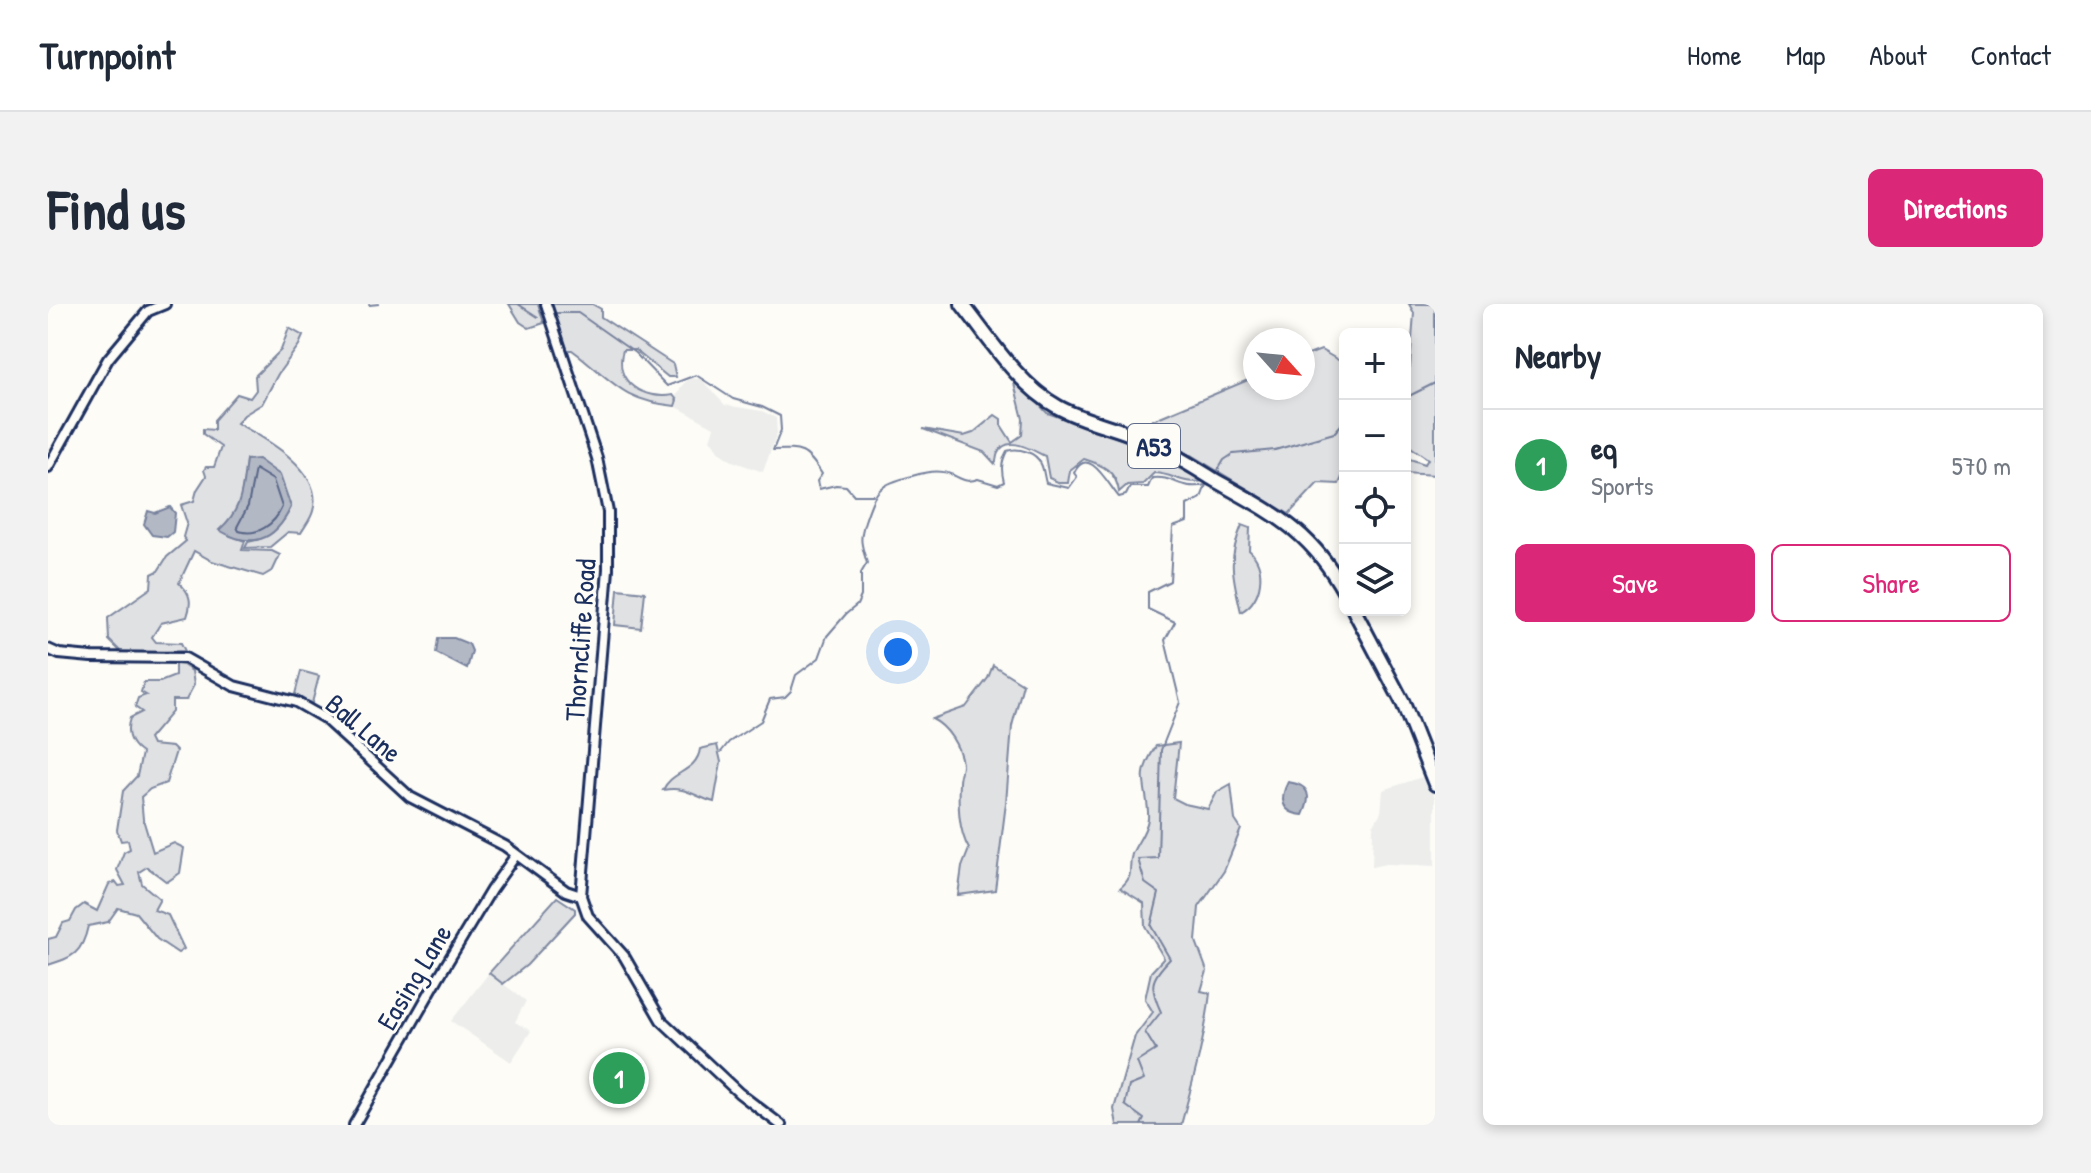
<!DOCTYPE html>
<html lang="en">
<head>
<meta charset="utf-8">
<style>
	body { margin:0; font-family:"Patrick Hand",sans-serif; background:#f2f2f3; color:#1f2937 }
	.controls { position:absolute; right:24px; top:24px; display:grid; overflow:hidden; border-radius:12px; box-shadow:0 4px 12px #0003 }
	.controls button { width:72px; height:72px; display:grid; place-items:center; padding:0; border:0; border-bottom:2px solid #e0e1e3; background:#fff; color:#1f2937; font:40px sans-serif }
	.compass { position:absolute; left:1195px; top:24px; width:72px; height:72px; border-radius:50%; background:#fff; box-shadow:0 4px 12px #0003; rotate:117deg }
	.you { position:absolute; left:850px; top:348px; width:28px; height:28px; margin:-20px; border:6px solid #fff; border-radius:50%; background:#1a73e8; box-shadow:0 0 0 12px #1a73e833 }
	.badge { display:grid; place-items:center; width:52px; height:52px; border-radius:50%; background:#db2777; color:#fff; font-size:26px; font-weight:700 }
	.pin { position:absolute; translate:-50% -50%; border:4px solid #fff; box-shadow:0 2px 8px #0006 }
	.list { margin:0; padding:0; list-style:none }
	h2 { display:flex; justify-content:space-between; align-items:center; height:104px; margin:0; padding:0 32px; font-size:34px }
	h2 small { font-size:26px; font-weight:400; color:#747a83 }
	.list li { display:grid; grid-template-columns:52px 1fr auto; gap:24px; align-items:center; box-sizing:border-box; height:112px; padding:0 32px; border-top:2px solid #e0e1e3 }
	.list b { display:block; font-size:30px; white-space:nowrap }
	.list p { margin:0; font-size:26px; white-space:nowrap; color:#747a83 }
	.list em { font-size:26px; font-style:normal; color:#747a83 }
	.actions { display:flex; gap:16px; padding:24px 32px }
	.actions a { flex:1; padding:18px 0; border:2px solid #db2777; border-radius:12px; text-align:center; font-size:28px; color:#db2777 }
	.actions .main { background:#db2777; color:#fff }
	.icon { flex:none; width:44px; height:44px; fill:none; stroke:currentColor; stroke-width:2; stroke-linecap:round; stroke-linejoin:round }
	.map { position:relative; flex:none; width:1387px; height:821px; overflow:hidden; border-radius:12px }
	header { display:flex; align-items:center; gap:48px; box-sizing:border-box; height:112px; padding:0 40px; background:#fff; border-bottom:2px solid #e0e1e3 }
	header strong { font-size:38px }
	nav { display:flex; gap:44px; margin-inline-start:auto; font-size:28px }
	.intro { display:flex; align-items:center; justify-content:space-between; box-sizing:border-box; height:192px; padding:0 48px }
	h1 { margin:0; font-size:56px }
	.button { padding:20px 36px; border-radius:12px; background:#db2777; color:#fff; font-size:28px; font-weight:700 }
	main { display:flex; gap:48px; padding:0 48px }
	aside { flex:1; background:#fff; border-radius:12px; box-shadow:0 4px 12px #0003 }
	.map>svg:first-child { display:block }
</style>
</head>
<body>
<header>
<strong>Turnpoint</strong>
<nav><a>Home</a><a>Map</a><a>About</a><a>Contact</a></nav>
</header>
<div class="intro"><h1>Find us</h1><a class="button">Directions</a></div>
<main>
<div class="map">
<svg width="1387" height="821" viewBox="0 0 1387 821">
	<rect width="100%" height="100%" fill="#fdfcf7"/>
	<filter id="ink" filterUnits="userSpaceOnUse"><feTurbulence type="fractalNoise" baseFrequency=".0125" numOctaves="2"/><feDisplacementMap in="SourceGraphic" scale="16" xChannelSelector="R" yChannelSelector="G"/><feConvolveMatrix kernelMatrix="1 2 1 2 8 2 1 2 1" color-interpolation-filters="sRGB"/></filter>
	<g filter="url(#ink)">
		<!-- built -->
		<g fill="#edeeec">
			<path d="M643,74l10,1 24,26 37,6 14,7 1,15 -14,39 -31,-11 -12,-8 -10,-14 4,-12 -39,-21v-8l8,-14z"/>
			<path d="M1377,472l10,21v69l-49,-2 -14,3 1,-41 8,-14 2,-22z"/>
			<path d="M441,669l37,28 -11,21 16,9 -20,31 -60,-41z"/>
		</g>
		<!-- green -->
		<g fill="#e0e1e3" stroke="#7e88a0" stroke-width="2">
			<path d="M461,0h29l6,19 -15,5 -9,-6z"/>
			<path d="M503,0h41l9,5v8l72,47 3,13h-8l-33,-27h-12c-10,33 21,50 50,45l4,5 -2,6c-49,-5 -58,-20 -95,-50l-8,-6h-8z"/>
			<path d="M1361,0h26v171l-30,-2 2,-15 18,6 3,-5 -23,-16v-74l5,-2 4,-54z"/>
			<path d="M241,24l14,8 -4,9 -21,29 -16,30 -18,11 -7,8c29,16 88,48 76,88 -2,8 -8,15 -12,22l-13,-1 -18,15 -25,1 3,-6c20,-3 35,-17 43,-35l-45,-47c-3,25 -3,52 -24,68l8,8 15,5 -3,9 30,1 8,4 -7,15 -10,6 -51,-15 -18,-10 -15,32c12,10 13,20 8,34l-26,6 -9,14 4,5 25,1 4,8 -62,3 -14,-14 -1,-22 43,-30 1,-14 6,-3 9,-14 19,-16 -3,-4 4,-14 -6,-18 13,-4 3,-11 9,-14 -2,-6 2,-3h8l7,-20 -18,-13v-5l11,1v-10l23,-26 13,4 6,-8 -1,-14 26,-26z"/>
			<path d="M1273,46l24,14v107l-6,13 -21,-1 -29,31 -148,-89 114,-48v11h48v-31z"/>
			<path d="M964,71l35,38 75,26 82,42c-23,4 -29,-7 -50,-8l-11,11 -16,1 -8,7c-3,-21 -16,-27 -35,-33l-14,11 -2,13h-8l-11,-5 -4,-22c-13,-6 -38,-22 -47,-3 -2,3 -1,8 -3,11l-11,-12 -61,-23 41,7 9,-3 22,-18 6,4v6l11,17 10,-7 1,-16z"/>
			<path d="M1194,221l8,3 -1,22c18,17 14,49 -8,62 -8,-36 -14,-51 1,-87z"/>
			<path d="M570,285l27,3 -4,36 -26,-3z"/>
			<path d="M127,360l8,1 9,6 2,14 -8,15h-14v12l-23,27 3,6 20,2 4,4 -10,32 -16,6 -9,8 2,22 10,33 21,-9 10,5 -4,25 -13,9 -20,-15 -8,5 3,12 18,15 -6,11 14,5 16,34 -6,4 -21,-14 -21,-26 -18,-5 -10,14 -20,4c-6,28 -15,31 -40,39v-26l8,-2 7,-14 7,-2 6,-11 8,-6 13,7 12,-27 7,-2 3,4 6,-1 -8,-15 7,-18 6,-3 -2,-9 -7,1 -4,-11 6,-39 14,-15 5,-23c-12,-8 -17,-20 -12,-35l12,-6 -7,-5 3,-9 8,-3 -5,-3 3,-10h16l15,-6z"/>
			<path d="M945,361l30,19 -11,42 -6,77 -11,87 -37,5 4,-28 7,-18c-11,-19 -11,-45 -10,-67 0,-6 3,-13 3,-18 -2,-18 -15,-38 -30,-45l34,-12 22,-29z"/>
			<path d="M253,367l18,5 -7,27 -18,-5z"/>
			<path d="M1131,439l-6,55 12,6 23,5 9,-17 14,-8 4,36 6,9 -17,42 -25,36 -3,34 11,30 -6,20 9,2c-5,46 -17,88 -29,132h-64l-3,-16 21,-73 18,-24 -8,-13 6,-27 13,-14 -19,-32 -1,-23 -24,-15c16,-13 7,-19 12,-34 5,-12 14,-21 16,-35 1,-13 -3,-25 -4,-38 -2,-12 6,-25 12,-35z"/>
			<path d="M669,441l4,17 -7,40c-21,-6 -28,-16 -51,-12 8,-19 34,-18 37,-41z"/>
			<path d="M509,593l18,12v4l-48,52 -24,19 -14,-11z"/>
			<path d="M560,756l32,19 -9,16 -32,-18z"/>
		</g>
		<!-- water -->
		<g fill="#b3b8c5" stroke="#76819c" stroke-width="2">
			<path d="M210,155l22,16 11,32c-16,35 -40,42 -72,23 24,-21 23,-40 27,-70z"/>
			<path d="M122,203l5,6 -2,19 -6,5 -15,-2 -8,-11 4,-13 7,2z"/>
			<path d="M393,334h13l15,6 3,7 -5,18 -31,-16 2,-14z"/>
			<path d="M1240,478c22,3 24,14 15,33 -22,-2 -24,-16 -15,-33z"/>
		</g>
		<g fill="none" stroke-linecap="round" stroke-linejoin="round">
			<!-- shore -->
			<path stroke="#586687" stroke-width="2" d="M207,165l18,11 9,27c-7,17 -25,30 -43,24l-2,-4 11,-21z"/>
			<!-- stream -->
			<g stroke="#76819c" stroke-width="2">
				<path d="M470,0l20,13"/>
				<path d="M321,1l10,-1"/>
				<path d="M508,9h22l57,40 32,33 29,-11 37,24 29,8 18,9 1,14 -8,20c29,-1 33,-1 49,24l-5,7 2,8 17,-4 10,1 8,9h19"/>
				<path d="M1357,94l30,-15"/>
				<path d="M1169,168l7,-12 9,-6 42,-4 59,-17 7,-8 4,-13"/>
				<path d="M673,448l8,-10 32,-21 9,-22 15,-2 6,-6 5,-16 23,-17 8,-22 19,-22 11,-9 4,-9v-23l6,-10c-6,-19 -8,-23 -2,-42 11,-32 13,-36 47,-45 10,-3 21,-6 31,-4 15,2 19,13 35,7l20,6 6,-3c-3,-11 -3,-20 3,-31 11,-4 29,1 34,13 3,6 3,13 5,19l23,5 8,-11 -3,-4c14,-30 35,13 45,24l7,-2 4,-8h18l4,-9c23,-3 26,13 54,7l-5,13 -14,7v17l-14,5 -3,54 -22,11v17l27,13 -10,18 15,62 -19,48 -3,108 -20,1 7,24 14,10 -8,33 19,33c-20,20 -21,27 -9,53l-16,20 11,18 -19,12 7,18 -15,6 -4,19 19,14 -3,6"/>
			</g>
			<!-- minor casing -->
			<g stroke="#1b2f5e" stroke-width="14">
				<g id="minor">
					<path d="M498,0l51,154 11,54v57l-27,327 7,20 36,40 37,64 78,73 42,32"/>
					<path d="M0,163l60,-108 40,-48 17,-7"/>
					<path d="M0,345l11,5 32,3 94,1 49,28 62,16 28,16 86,79 95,49 61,45 15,5"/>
					<path d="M306,821l84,-147 53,-88 25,-35"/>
				</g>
			</g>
			<!-- highway casing -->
			<g stroke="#1b2f5e" stroke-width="18">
				<g id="highway">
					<path d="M914,0c28,35 56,81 96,103 25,14 54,19 80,30 26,11 51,27 75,42 60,34 98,51 132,114"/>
					<path d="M1306,306l49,93 32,81"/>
				</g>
			</g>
			<!-- minor -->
			<use href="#minor" stroke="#fdfcf7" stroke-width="8"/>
			<!-- highway -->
			<use href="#highway" stroke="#fdfcf7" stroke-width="12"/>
		</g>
	</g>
	<g text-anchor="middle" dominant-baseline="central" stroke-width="6" stroke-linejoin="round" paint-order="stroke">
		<!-- shield labels -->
		<rect fill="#fdfcf7" stroke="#5f6c8c" stroke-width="2" x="1080" y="120" width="52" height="44" rx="6"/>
		<g font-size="26" font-weight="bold" fill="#1b2f5e">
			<text x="1106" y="142">A53</text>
		</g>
		<!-- street labels -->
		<g font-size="28" fill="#1b2f5e" stroke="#fdfcf7">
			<text transform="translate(532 336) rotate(-86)">Thorncliffe Road</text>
			<text transform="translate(316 424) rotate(40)">Ball Lane</text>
			<text transform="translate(366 673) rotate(-59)">Easing Lane</text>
		</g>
	</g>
</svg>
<div class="controls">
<button>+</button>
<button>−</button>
<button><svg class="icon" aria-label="locate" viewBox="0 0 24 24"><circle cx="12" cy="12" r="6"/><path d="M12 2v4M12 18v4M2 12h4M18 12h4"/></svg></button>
<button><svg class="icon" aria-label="layers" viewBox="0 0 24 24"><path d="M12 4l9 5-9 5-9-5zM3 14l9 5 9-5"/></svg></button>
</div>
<svg class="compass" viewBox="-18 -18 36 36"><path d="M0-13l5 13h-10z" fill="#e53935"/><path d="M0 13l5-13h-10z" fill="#747a83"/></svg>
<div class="you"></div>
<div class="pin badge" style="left:571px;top:774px;background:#2e9e5b">1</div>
</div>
<aside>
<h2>Nearby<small></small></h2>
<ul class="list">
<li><span class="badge" style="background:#2e9e5b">1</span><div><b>eq</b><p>Sports</p></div><em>570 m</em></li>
</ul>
<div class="actions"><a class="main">Save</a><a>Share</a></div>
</aside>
</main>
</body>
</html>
